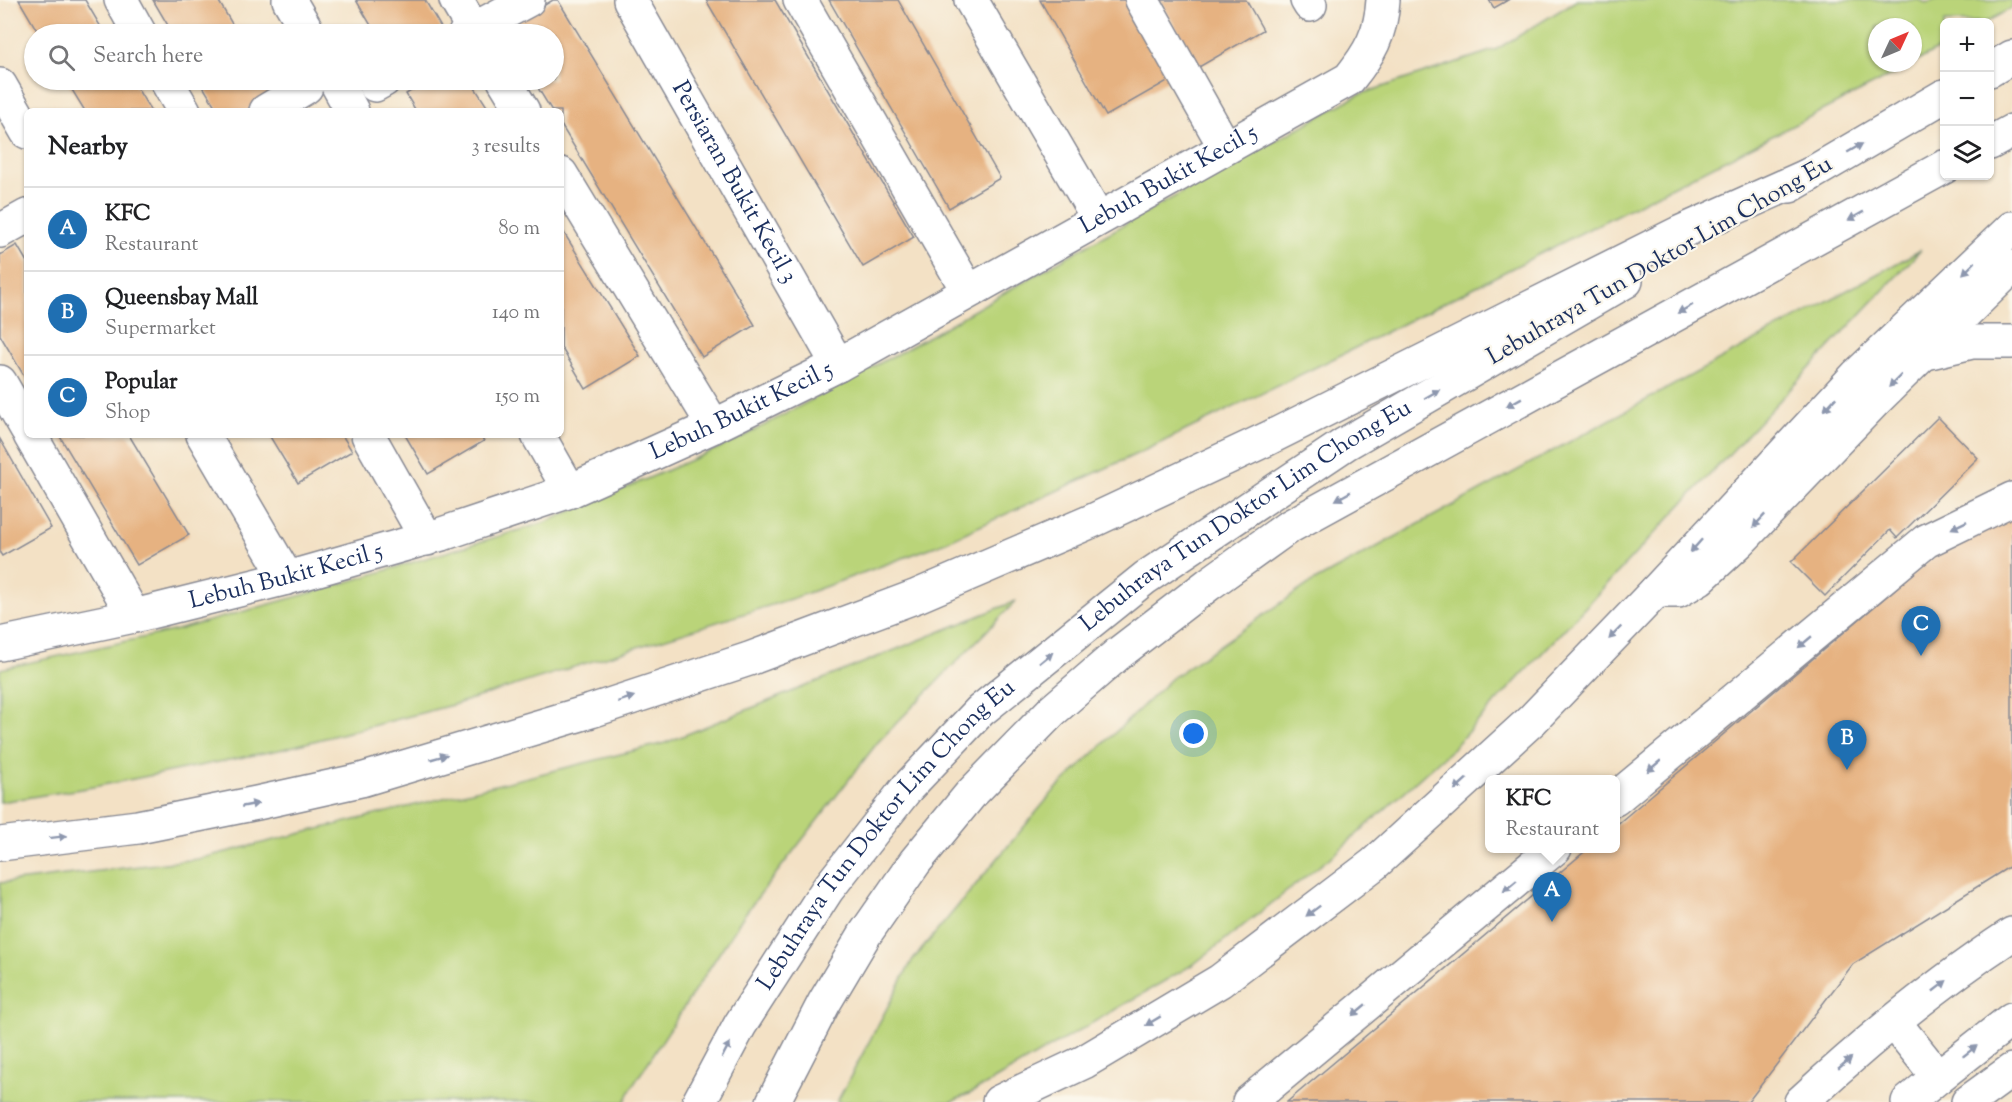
<!DOCTYPE html>
<html lang="en">
<head>
<meta charset="utf-8">
<style>
	body { margin:0; font-family:"Sorts Mill Goudy",serif; background:#f6f6f6; color:#202124 }
	.controls { position:absolute; right:18px; top:18px; display:grid; overflow:hidden; border-radius:9px; box-shadow:0 2px 4px #0004 }
	.controls button { width:54px; height:54px; display:grid; place-items:center; padding:0; border:0; border-bottom:2px solid #e0e0e0; background:#fff; color:#202124; font:30px sans-serif }
	.compass { position:absolute; left:1868px; top:18px; width:54px; height:54px; border-radius:50%; background:#fff; box-shadow:0 2px 4px #0004; rotate:46deg }
	.you { position:absolute; left:1194px; top:734px; width:21px; height:21px; margin:-15px; border:4px solid #fff; border-radius:50%; background:#1a73e8; box-shadow:0 0 0 9px #1a73e833 }
	.badge { display:grid; place-items:center; width:39px; height:39px; border-radius:50%; background:#1f6fb2; color:#fff; font-size:20px; font-weight:700 }
	.pin { position:absolute; translate:-50% -50px; filter:drop-shadow(0 2px 3px #0008) }
	.pin::after { content:''; position:absolute; top:32px; width:21px; height:18px; background:inherit; clip-path:polygon(0 0,100% 0,50% 100%) }
	.popup { position:absolute; left:1485px; top:775px; width:135px; height:78px; box-sizing:border-box; display:grid; place-content:center; border-radius:9px; background:#fff; filter:drop-shadow(0 2px 4px #0005); font-size:20px; white-space:nowrap; color:#757577 }
	.popup b { font-size:22px; color:#202124 }
	.popup::after { content:''; position:absolute; left:50%; top:100%; margin-left:-12px; border:12px solid transparent; border-top-color:#fff }
	.list { margin:0; padding:0; list-style:none }
	h2 { display:flex; justify-content:space-between; align-items:center; height:78px; margin:0; padding:0 24px; font-size:26px }
	h2 small { font-size:20px; font-weight:400; color:#757577 }
	.list li { display:grid; grid-template-columns:39px 1fr auto; gap:18px; align-items:center; box-sizing:border-box; height:84px; padding:0 24px; border-top:2px solid #e0e0e0 }
	.list b { display:block; font-size:22px; white-space:nowrap }
	.list p { margin:0; font-size:20px; white-space:nowrap; color:#757577 }
	.list em { font-size:20px; font-style:normal; color:#757577 }
	.icon { flex:none; width:33px; height:33px; fill:none; stroke:currentColor; stroke-width:2; stroke-linecap:round; stroke-linejoin:round }
	.map { position:relative; flex:none; width:2012px; height:1102px; overflow:hidden }
	.search { position:absolute; background:#fff; box-shadow:0 2px 4px #0004; left:24px; top:24px; width:540px; height:66px; display:flex; align-items:center; gap:15px; box-sizing:border-box; padding:0 21px; border-radius:33px; color:#757577; font-size:22px }
	.panel { position:absolute; background:#fff; box-shadow:0 2px 4px #0004; left:24px; top:108px; width:540px; height:330px; border-radius:9px }
	.map>svg:first-child { display:block }
</style>
</head>
<body>
<div class="map">
<svg width="2012" height="1102" viewBox="0 0 2012 1102">
	<rect width="100%" height="100%" fill="#fbf7ec"/>
	<filter id="ink" filterUnits="userSpaceOnUse"><feTurbulence type="fractalNoise" baseFrequency=".0167" numOctaves="2"/><feDisplacementMap in="SourceGraphic" scale="12" xChannelSelector="R" yChannelSelector="G"/><feConvolveMatrix kernelMatrix="1 2 1 2 8 2 1 2 1" color-interpolation-filters="sRGB"/></filter>
	<filter id="wash" filterUnits="userSpaceOnUse"><feTurbulence type="fractalNoise" baseFrequency=".008" numOctaves="4" result="noise"/><feDisplacementMap in="SourceGraphic" scale="24" xChannelSelector="R" yChannelSelector="G"/><feGaussianBlur stdDeviation="1.35" result="paint"/><feColorMatrix in="noise" values="0 0 0 0 0 0 0 0 0 0 0 0 0 0 0 0 0 1.4 0 .05"/><feComposite in="paint" operator="in"/></filter>
	<g filter="url(#wash)">
		<rect width="100%" height="100%" fill="#f3e1c5"/>
		<!-- green -->
		<g fill="#bad479" stroke="#6a826c" stroke-width="1.5" fill-rule="evenodd">
			<path d="M1577,0h343l6,3 9,-3h77v8l-26,14h-42v24l-44,25 -551,280 -195,95 -213,98 -144,53 -341,107 -177,46 -186,37 -93,15v-133l173,-38 151,-42 222,-67 187,-80 184,-99 165,-95 276,-153 139,-46zM1877,27h36v36h-36z"/>
			<path d="M1921,250l-471,501 -114,102 -142,111 -221,128 -22,10h-114l75,-141 142,-170 118,-113 137,-94z"/>
			<path d="M1016,601l-138,141 -134,173 -112,172 -7,15h-625v-219l198,-24 467,-116z"/>
		</g>
		<g id="blocks">
			<!-- building -->
			<g fill="#e6b281">
				<path d="M19,0h66l20,34h-66z"/>
				<path d="M153,0h65l20,34h-65z"/>
				<path d="M356,0h69l18,31 -7,3h-60z"/>
				<path d="M553,0h5l197,325 -53,32 -141,-232v-14h-9l-19,-31h21v-46h-48l-3,-4z"/>
				<path d="M706,0h69l139,237 -51,30z"/>
				<path d="M829,0h69l102,178 -51,30z"/>
				<path d="M1040,0h87l44,79 -65,37z"/>
				<path d="M1160,0h86l17,30 -64,37z"/>
				<path d="M1489,0h19l-14,8z"/>
				<path d="M66,80h66l19,31h-66z"/>
				<path d="M199,80h65l9,15 -28,16h-27z"/>
				<path d="M429,80h41l20,31h-74l-10,-17z"/>
				<path d="M561,228l79,128 -54,33 -25,-42z"/>
				<path d="M17,245l10,17v119l-27,-46v-80z"/>
				<path d="M1938,417l40,41 -81,80 -7,-8 -65,66 -34,-34z"/>
				<path d="M59,435h70l60,100 -52,30z"/>
				<path d="M269,435h73l10,16 -54,32z"/>
				<path d="M405,435h75l4,6 -56,33z"/>
				<path d="M0,439l51,89 -49,28 -2,-3z"/>
				<path d="M2012,517v348l-159,99 -105,138h-461l302,-254h26v-22l330,-279z"/>
			</g>
		</g>
	</g>
	<g filter="url(#ink)">
		<use href="#blocks" fill-opacity="0" stroke="#878892" stroke-width="1.5"/>
		<g fill="none" stroke-linecap="round" stroke-linejoin="round">
			<!-- minor casing -->
			<g stroke="#878892" stroke-width="36">
				<g id="minor">
					<path d="M121,0l19,34"/>
					<path d="M289,0l20,34"/>
					<path d="M456,0l20,34"/>
					<path id="s1" d="M630,0l208,365"/>
					<path d="M800,0l168,291"/>
					<path d="M971,0l127,218"/>
					<path d="M1142,0l83,147"/>
					<path d="M1307,0l3,5"/>
					<path d="M465,34l63,-34"/>
					<path d="M166,80l18,31"/>
					<path d="M335,80l17,31"/>
					<path d="M504,80l19,31"/>
					<path d="M0,85l27,47"/>
					<path d="M375,85l9,-5"/>
					<path d="M266,111l40,-24"/>
					<path d="M561,174l153,252"/>
					<path d="M0,231l27,-15"/>
					<path d="M1922,354l50,-12h40"/>
					<path d="M0,382l27,47"/>
					<path d="M30,435l104,181"/>
					<path d="M203,435l84,143"/>
					<path d="M368,435l59,104"/>
					<path d="M538,435l32,56"/>
					<path id="s2" d="M0,644l134,-28 153,-38 155,-44 128,-43 144,-65 124,-61 511,-286c21,-26 32,-45 34,-79"/>
					<path d="M1615,799l311,-258 86,-42"/>
					<path d="M1894,1022l44,55"/>
					<path d="M1249,1102l306,-254"/>
					<path d="M1801,1102c66,-61 136,-119 211,-168"/>
				</g>
			</g>
			<!-- major casing -->
			<g stroke="#878892" stroke-width="36">
				<g id="major">
					<path d="M1908,1102l30,-25 74,-58"/>
					<path d="M1968,1102l44,-32"/>
				</g>
			</g>
			<!-- highway casing -->
			<g stroke="#878892" stroke-width="36">
				<g id="highway">
					<path d="M1990,70l22,-13"/>
					<path d="M1990,143l22,-12"/>
					<path d="M1790,186l154,-90"/>
					<path d="M1656,591h22l22,-13 39,-36 135,-140 138,-135"/>
					<path d="M0,844l138,-17 119,-24 104,-23 230,-69 158,-52 168,-63 175,-75 175,-82 412,-206 130,-58"/>
					<path id="s3" d="M699,1102l41,-77 87,-135 80,-102 73,-77 165,-133 200,-134 281,-163"/>
					<path d="M773,1102l51,-99 41,-69 50,-72 55,-67 82,-84 67,-58 90,-69 78,-56 657,-361"/>
					<path d="M999,1102l85,-40 136,-81 154,-117 158,-144 124,-129 201,-216 155,-147"/>
				</g>
			</g>
			<!-- minor -->
			<use href="#minor" stroke="#fff" stroke-width="33"/>
			<!-- major -->
			<use href="#major" stroke="#fff" stroke-width="33"/>
			<!-- highway -->
			<use href="#highway" stroke="#fff" stroke-width="33"/>
		</g>
		<!-- one-way arrows -->
		<defs><path id="oneway-solid" d="M-6-.8H1V-3.2L6.5 0L1 3.2V.8H-6Z" transform="scale(1.5)"/></defs>
		<g fill="#8d97ae">
			<use href="#oneway-solid" transform="translate(1855 148) rotate(-30)"/>
			<use href="#oneway-solid" transform="translate(1856 216) rotate(151)"/>
			<use href="#oneway-solid" transform="translate(1969 268) rotate(136)"/>
			<use href="#oneway-solid" transform="translate(1685 309) rotate(151)"/>
			<use href="#oneway-solid" transform="translate(1895 381) rotate(135)"/>
			<use href="#oneway-solid" transform="translate(1432 394) rotate(-30)"/>
			<use href="#oneway-solid" transform="translate(1514 402) rotate(151)"/>
			<use href="#oneway-solid" transform="translate(1830 404) rotate(133)"/>
			<use href="#oneway-solid" transform="translate(1343 496) rotate(151)"/>
			<use href="#oneway-solid" transform="translate(1759 521) rotate(133)"/>
			<use href="#oneway-solid" transform="translate(1959 525) rotate(154)"/>
			<use href="#oneway-solid" transform="translate(1696 546) rotate(132)"/>
			<use href="#oneway-solid" transform="translate(1615 633) rotate(134)"/>
			<use href="#oneway-solid" transform="translate(1805 642) rotate(140)"/>
			<use href="#oneway-solid" transform="translate(1046 658) rotate(-39)"/>
			<use href="#oneway-solid" transform="translate(626 699) rotate(-18)"/>
			<use href="#oneway-solid" transform="translate(439 757) rotate(-16)"/>
			<use href="#oneway-solid" transform="translate(1654 766) rotate(140)"/>
			<use href="#oneway-solid" transform="translate(1461 784) rotate(138)"/>
			<use href="#oneway-solid" transform="translate(250 805) rotate(-11)"/>
			<use href="#oneway-solid" transform="translate(58 837) rotate(-7)"/>
			<use href="#oneway-solid" transform="translate(1510 886) rotate(140)"/>
			<use href="#oneway-solid" transform="translate(1313 911) rotate(143)"/>
			<use href="#oneway-solid" transform="translate(1940 986) rotate(-38)"/>
			<use href="#oneway-solid" transform="translate(1359 1010) rotate(140)"/>
			<use href="#oneway-solid" transform="translate(1153 1021) rotate(149)"/>
			<use href="#oneway-solid" transform="translate(726 1050) rotate(-62)"/>
			<use href="#oneway-solid" transform="translate(1970 1051) rotate(-38)"/>
			<use href="#oneway-solid" transform="translate(1845 1063) rotate(-40)"/>
		</g>
	</g>
	<g text-anchor="middle" dominant-baseline="central" stroke-width="4.5" stroke-linejoin="round" paint-order="stroke">
		<!-- street labels -->
		<g font-size="24" fill="#1b2f5e" stroke="#fbf7ec">
			<text stroke="none"><textPath href="#s2" startOffset="1266">Lebuh Bukit Kecil 5</textPath></text>
			<text stroke="none"><textPath href="#s1" startOffset="210">Persiaran Bukit Kecil 3</textPath></text>
			<text transform="translate(1660 261) rotate(-30)">Lebuhraya Tun Doktor Lim Chong Eu</text>
			<text stroke="none"><textPath href="#s2" startOffset="780">Lebuh Bukit Kecil 5</textPath></text>
			<text stroke="none"><textPath href="#s3" startOffset="814">Lebuhraya Tun Doktor Lim Chong Eu</textPath></text>
			<text stroke="none"><textPath href="#s2" startOffset="294">Lebuh Bukit Kecil 5</textPath></text>
			<text stroke="none"><textPath href="#s3" startOffset="328">Lebuhraya Tun Doktor Lim Chong Eu</textPath></text>
		</g>
	</g>
</svg>
<div class="controls">
<button>+</button>
<button>−</button>
<button><svg class="icon" aria-label="layers" viewBox="0 0 24 24"><path d="M12 4l9 5-9 5-9-5zM3 14l9 5 9-5"/></svg></button>
</div>
<svg class="compass" viewBox="-18 -18 36 36"><path d="M0-13l5 13h-10z" fill="#e53935"/><path d="M0 13l5-13h-10z" fill="#757577"/></svg>
<div class="you"></div>
<div class="pin badge" style="left:1552px;top:922px">A</div>
<div class="popup"><b>KFC</b>Restaurant</div>
<div class="pin badge" style="left:1847px;top:770px">B</div>
<div class="pin badge" style="left:1921px;top:656px">C</div>
<div class="search"><svg class="icon" aria-label="search" viewBox="0 0 24 24"><circle cx="10" cy="10" r="6"/><path d="M15 15l6 6"/></svg>Search here</div>
<section class="panel">
<h2>Nearby<small>3 results</small></h2>
<ul class="list">
<li><span class="badge">A</span><div><b>KFC</b><p>Restaurant</p></div><em>80 m</em></li>
<li><span class="badge">B</span><div><b>Queensbay Mall</b><p>Supermarket</p></div><em>140 m</em></li>
<li><span class="badge">C</span><div><b>Popular</b><p>Shop</p></div><em>150 m</em></li>
</ul>
</section>
</div>
</body>
</html>
